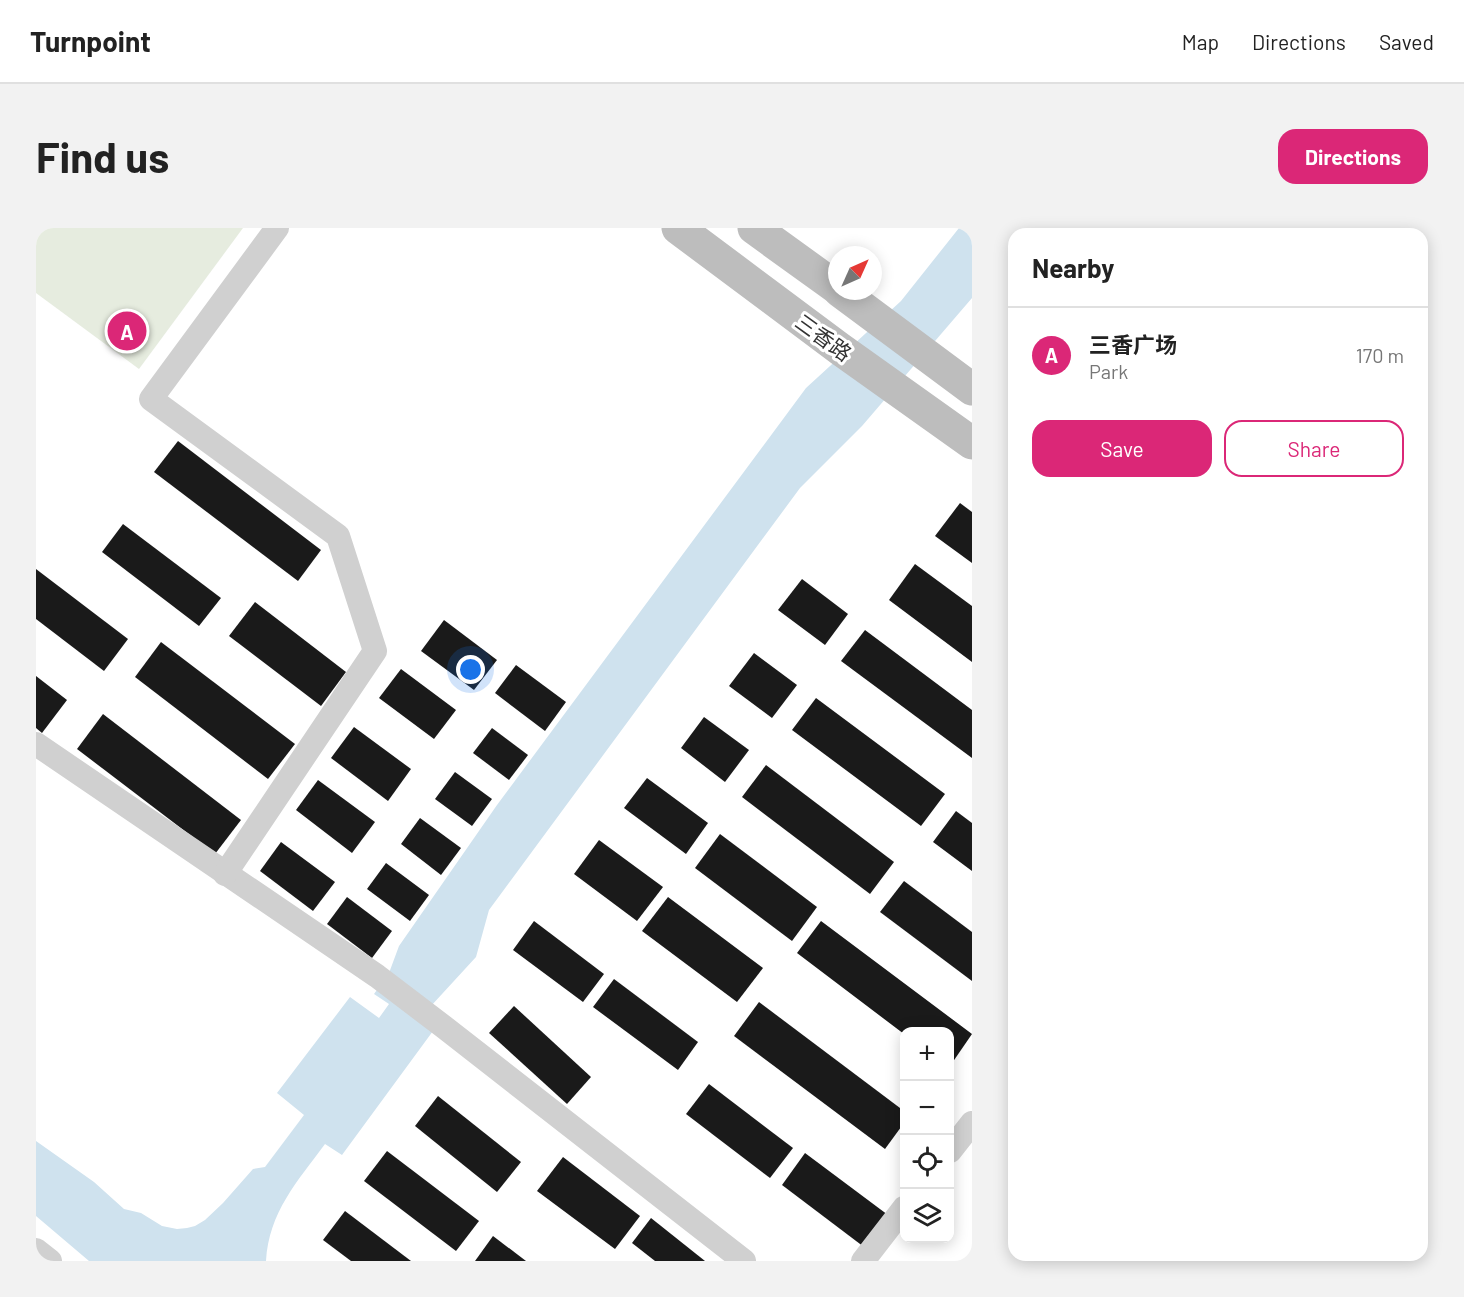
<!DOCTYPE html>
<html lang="en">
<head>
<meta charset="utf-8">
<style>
	body { margin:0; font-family:Barlow,"Noto Sans SC",sans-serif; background:#f2f2f2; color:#222 }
	.controls { position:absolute; right:18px; bottom:18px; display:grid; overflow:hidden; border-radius:12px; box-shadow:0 3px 15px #0003 }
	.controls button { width:54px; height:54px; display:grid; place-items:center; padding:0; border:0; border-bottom:2px solid #e0e0e0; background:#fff; color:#222; font:30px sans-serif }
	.compass { position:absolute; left:792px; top:18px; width:54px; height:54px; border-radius:50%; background:#fff; box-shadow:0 3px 15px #0003; rotate:45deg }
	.you { position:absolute; left:435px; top:442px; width:21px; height:21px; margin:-15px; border:4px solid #fff; border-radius:50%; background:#1a73e8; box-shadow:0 0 0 9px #1a73e833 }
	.badge { display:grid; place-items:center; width:39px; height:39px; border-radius:50%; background:#db2777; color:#fff; font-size:20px; font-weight:700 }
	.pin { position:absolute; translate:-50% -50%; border:3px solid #fff; box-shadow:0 2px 6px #0006 }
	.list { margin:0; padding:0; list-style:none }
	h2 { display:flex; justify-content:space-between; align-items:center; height:78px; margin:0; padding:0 24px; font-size:26px }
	h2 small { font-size:20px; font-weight:400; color:#767676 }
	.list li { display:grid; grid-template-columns:39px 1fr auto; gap:18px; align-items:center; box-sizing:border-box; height:96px; padding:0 24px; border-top:2px solid #e0e0e0 }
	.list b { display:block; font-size:22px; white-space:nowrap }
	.list p { margin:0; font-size:20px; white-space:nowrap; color:#767676 }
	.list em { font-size:20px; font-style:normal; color:#767676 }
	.actions { display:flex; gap:12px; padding:18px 24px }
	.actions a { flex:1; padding:14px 0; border:2px solid #db2777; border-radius:18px; text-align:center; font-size:21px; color:#db2777 }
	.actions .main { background:#db2777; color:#fff }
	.icon { flex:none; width:33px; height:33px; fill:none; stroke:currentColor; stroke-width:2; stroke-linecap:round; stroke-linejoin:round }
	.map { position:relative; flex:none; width:936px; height:1033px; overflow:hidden; border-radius:18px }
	header { display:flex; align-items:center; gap:36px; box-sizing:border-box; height:84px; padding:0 30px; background:#fff; border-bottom:2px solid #e0e0e0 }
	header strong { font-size:28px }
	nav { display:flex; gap:33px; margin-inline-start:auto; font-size:21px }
	.intro { display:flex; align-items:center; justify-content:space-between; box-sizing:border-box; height:144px; padding:0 36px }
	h1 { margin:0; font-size:42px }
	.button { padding:15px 27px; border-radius:18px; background:#db2777; color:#fff; font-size:21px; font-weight:700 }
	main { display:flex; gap:36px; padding:0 36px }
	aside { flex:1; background:#fff; border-radius:18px; box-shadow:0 3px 15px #0003 }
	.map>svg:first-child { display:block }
</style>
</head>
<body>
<header>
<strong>Turnpoint</strong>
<nav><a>Map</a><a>Directions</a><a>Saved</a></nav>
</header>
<div class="intro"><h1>Find us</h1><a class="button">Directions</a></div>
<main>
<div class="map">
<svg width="936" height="1033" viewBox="0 0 936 1033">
	<rect width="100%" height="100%" fill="#fff"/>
	<!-- green -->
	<path fill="#e6ecdf" d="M0,0h207l-104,141 -103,-76z"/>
	<!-- water -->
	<path fill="#cfe2ee" d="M923,0h13v70l-110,128 -62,62 -311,422 -13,47 -45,49 13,10 -102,139 -17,-11c-28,38 -56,68 -59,117h-177l-53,-45v-75l58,41 30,27 17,4 21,13 15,3 10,-1 8,-2 10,-6 18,-17 30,-34 12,-2 39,-52 -27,-22 73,-96 29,21 10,-14 -15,-10 15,-21 10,-27 98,-141 309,-417 95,-87z"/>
	<!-- building -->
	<g fill="#1a1a1a">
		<path d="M142,213l143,109 -23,31 -144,-109z"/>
		<path d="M924,275l12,9v51l-37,-27z"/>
		<path d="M87,296l98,74 -22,28 -97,-74z"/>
		<path d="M879,336l57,42v56l-83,-62z"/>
		<path d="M0,341l92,70 -24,32 -68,-52z"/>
		<path d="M766,351l46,35 -23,31 -47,-35z"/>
		<path d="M219,374l91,70 -25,34 -92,-70z"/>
		<path d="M408,392l53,40 -23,30 -53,-39z"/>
		<path d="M829,402l107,80v48l-131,-97z"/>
		<path d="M125,414l134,102 -27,35 -133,-102z"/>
		<path d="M718,425l43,32 -25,33 -43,-32z"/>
		<path d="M480,437l50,37 -21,29 -50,-38z"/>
		<path d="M365,441l55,41 -22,29 -55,-41z"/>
		<path d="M0,448l31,24 -25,33 -6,-5z"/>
		<path d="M780,470l129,96 -24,32 -129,-96z"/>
		<path d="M67,486l138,106 -26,34 -138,-105z"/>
		<path d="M668,489l45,33 -24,32 -44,-34z"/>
		<path d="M318,499l57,42 -23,32 -57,-43z"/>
		<path d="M456,500l36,27 -19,25 -36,-27z"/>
		<path d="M730,537l128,97 -24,32 -128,-97z"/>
		<path d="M419,544l37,27 -20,27 -37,-27z"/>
		<path d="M611,550l61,45 -22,31 -62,-46z"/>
		<path d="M282,552l57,42 -23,31 -56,-43z"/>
		<path d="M920,583l16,12v48l-39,-29z"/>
		<path d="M384,590l41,30 -20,27 -40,-31z"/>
		<path d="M684,606l97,73 -25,34 -97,-73z"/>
		<path d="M563,612l64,47 -26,34 -63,-47z"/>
		<path d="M245,614l54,40 -22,29 -53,-40z"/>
		<path d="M350,635l43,32 -19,26 -43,-32z"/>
		<path d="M868,653l68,51v49l-92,-69z"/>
		<path d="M311,669l45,34 -20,27 -45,-34z"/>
		<path d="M632,669l95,71 -26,34 -95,-71z"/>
		<path d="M498,693l70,53 -21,28 -70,-52z"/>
		<path d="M785,693l151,113 -22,32v-34h-46v2l-107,-81z"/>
		<path d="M578,751l84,63 -20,28 -85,-63z"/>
		<path d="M723,774l145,109v12l-19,26 -151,-113z"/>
		<path d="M478,778l77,71 -24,27 -78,-71z"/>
		<path d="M673,856l84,64 -23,30 -84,-64z"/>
		<path d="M402,868l83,66 -24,30 -82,-66z"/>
		<path d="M351,923l92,70 -23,30 -92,-70z"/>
		<path d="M769,925l87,65 -24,32 -86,-65z"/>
		<path d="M527,929l77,59 -25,33 -78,-58z"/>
		<path d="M309,983l66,50h-60l-28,-21z"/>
		<path d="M615,990l54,43h-50l-23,-18z"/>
		<path d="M457,1008l33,25h-51z"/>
	</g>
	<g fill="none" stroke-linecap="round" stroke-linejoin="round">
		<!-- minor -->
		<g stroke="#d0d0d0" stroke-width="24">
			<path d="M0,516l341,232 67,51 300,234"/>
			<path d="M189,646l150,-223 -37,-115 -187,-137 126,-171"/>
			<path d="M914,923l22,-28"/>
			<path d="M0,1022l14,11"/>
			<path d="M827,1033l41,-53"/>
		</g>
		<!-- secondary -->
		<g stroke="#bdbdbd" stroke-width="33">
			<path d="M642,0l162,121 132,94"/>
			<path d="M718,0l83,60"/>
			<path d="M804,63l132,98"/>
		</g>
	</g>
	<g text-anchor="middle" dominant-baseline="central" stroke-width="6" stroke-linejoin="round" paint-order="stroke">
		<!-- street labels -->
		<g font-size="21" fill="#333" stroke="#fff">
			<text transform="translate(788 109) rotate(36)">三香路</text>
		</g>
	</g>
</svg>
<div class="controls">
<button>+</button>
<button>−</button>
<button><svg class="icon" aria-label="locate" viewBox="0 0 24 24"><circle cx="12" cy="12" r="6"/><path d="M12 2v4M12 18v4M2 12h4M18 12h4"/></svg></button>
<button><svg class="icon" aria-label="layers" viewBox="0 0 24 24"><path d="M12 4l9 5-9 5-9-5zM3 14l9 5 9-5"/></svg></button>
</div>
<svg class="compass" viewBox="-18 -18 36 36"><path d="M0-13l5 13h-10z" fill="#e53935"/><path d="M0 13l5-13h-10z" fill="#767676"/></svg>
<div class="you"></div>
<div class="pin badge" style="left:91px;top:103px">A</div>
</div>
<aside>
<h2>Nearby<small></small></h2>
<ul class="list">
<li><span class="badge">A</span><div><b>三香广场</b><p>Park</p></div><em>170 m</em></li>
</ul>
<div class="actions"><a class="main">Save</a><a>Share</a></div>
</aside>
</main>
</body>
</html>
